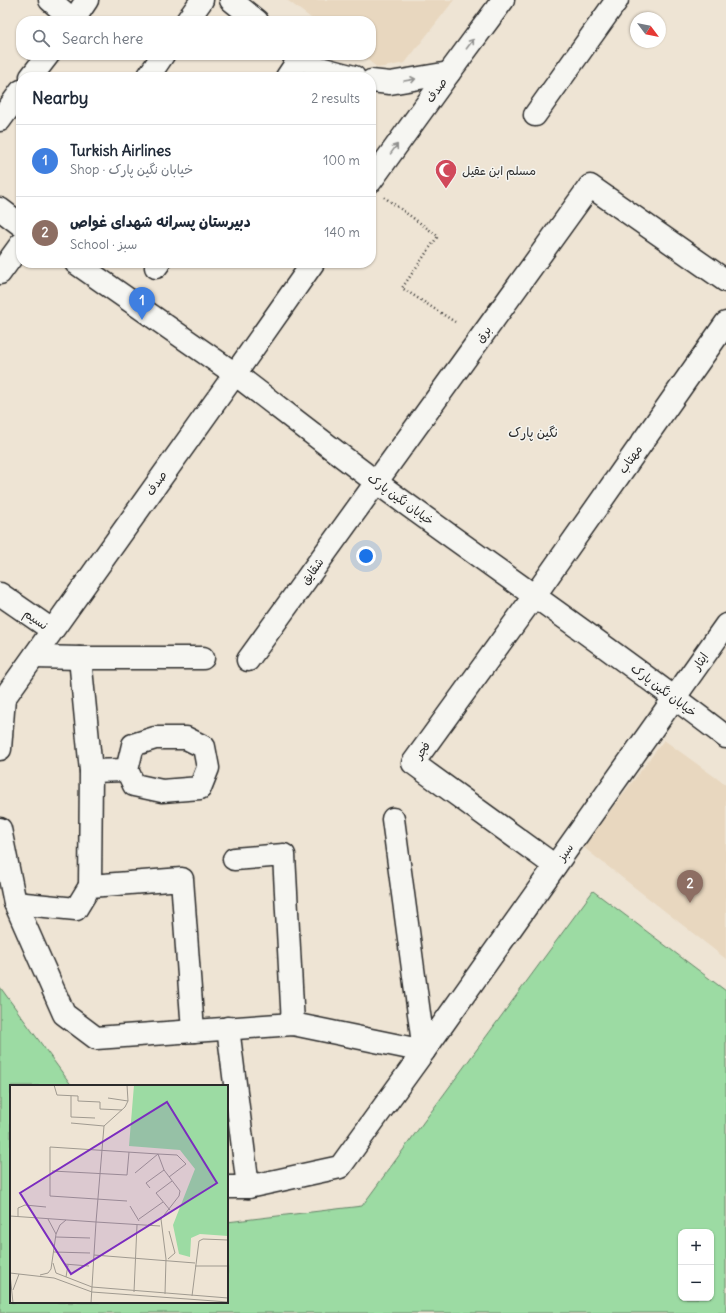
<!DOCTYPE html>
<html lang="en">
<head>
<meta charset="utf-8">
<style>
	body { margin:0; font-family:Delius,"Playpen Sans Arabic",sans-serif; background:#f2f2f3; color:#1f2937 }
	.controls { position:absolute; right:12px; bottom:12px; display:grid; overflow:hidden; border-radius:8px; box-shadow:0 1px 3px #0004 }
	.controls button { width:36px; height:36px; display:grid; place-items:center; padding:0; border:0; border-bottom:1px solid #e0e1e3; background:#fff; color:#1f2937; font:20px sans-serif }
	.compass { position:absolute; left:630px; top:12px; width:36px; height:36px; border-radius:50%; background:#fff; box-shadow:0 1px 3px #0004; rotate:122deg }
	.you { position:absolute; left:366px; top:556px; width:14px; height:14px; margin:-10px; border:3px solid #fff; border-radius:50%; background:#1a73e8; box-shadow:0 0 0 6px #1a73e833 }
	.badge { display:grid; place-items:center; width:26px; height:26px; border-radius:50%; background:#1a73e8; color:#fff; font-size:13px; font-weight:700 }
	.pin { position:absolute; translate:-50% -33px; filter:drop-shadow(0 1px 2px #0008) }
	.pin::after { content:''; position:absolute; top:21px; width:14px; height:12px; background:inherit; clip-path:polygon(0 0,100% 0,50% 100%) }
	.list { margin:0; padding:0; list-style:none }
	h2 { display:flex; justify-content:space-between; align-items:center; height:52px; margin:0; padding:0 16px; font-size:17px }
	h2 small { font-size:13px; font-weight:400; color:#747a83 }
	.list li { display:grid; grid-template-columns:26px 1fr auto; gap:12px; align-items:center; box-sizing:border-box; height:72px; padding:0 16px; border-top:1px solid #e0e1e3 }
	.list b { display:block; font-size:15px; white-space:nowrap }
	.list p { margin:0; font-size:13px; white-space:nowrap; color:#747a83 }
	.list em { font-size:13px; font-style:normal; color:#747a83 }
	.icon { flex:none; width:22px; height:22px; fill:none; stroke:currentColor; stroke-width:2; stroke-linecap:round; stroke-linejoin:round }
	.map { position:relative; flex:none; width:726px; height:1313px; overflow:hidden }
	.search { position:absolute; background:#fff; box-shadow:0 1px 3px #0004; left:16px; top:16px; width:360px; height:44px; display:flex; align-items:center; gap:10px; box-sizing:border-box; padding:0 14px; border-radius:16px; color:#747a83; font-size:15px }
	.panel { position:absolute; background:#fff; box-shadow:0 1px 3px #0004; left:16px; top:72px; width:360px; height:196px; border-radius:16px }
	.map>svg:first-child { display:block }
</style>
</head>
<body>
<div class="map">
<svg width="726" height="1313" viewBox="0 0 726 1313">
	<rect width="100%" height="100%" fill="#eee4d4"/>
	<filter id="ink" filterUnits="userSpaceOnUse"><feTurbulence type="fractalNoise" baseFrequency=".025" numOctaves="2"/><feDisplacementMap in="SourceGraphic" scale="8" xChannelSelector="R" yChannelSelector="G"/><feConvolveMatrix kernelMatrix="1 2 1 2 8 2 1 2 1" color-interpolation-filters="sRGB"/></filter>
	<g filter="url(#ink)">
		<!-- built -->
		<g fill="#e8d7bf">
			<path d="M287,0h167l-49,63 -27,5 -17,-13h10v-34h-56z"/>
			<path d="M664,740l62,45v174l-143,-112z"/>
		</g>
		<!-- green -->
		<path fill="#9cdba3" stroke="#648367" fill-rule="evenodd" d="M593,891l133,100v322h-726v-326l72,99h-61v216h216v-80l135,-16zM681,1232h30v66h-30z"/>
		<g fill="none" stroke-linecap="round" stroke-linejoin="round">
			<!-- minor casing -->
			<g stroke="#2b2b2b" stroke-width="25">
				<g id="minor">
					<path d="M50,0l23,20"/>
					<path d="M231,0l26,21"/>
					<path d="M73,21l14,-21"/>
					<path d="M187,21l15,-21"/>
					<path d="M300,55l16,12 7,10"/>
					<path d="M316,67l38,10"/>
					<path d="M31,77l17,-22"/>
					<path d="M148,77l15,-22"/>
					<path d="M287,77l14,-21"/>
					<path d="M371,81l19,2 59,-10"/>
					<path d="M535,115l82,-115"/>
					<path d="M0,120l21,-29"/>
					<path d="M156,267l3,-4"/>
					<path d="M0,273l21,-29"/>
					<path d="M0,594l52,36"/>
					<path d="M34,657l46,1h123"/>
					<path d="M80,658l11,113 -1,115"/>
					<path d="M248,660l342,-474 136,95"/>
					<path d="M0,704l235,-330c47,36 93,72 141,108 116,85 236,167 350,255"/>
					<path d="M155,738h31l18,9 4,21 -8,20 -38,3 -28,-6 -7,-15 6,-25z"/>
					<path d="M0,749l4,-51"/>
					<path d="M91,771l36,-1"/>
					<path d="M0,829l15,74 49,111 32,24 197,-14 131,27 302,-426"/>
					<path d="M234,859l50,-4 9,169"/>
					<path d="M555,866l-142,-103 122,-168 191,-272"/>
					<path d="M15,903l61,6 14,-23 92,-7 11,152"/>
					<path d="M228,1028l20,159 92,-20 84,-116 -31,-232"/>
					<path d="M227,1187h21"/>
				</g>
			</g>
			<!-- major casing -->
			<g stroke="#2b2b2b" stroke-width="25">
				<g id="major">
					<path d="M371,181l78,-108 54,-73"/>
					<path d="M0,209l21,16"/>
					<path d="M76,263l159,111 78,-111"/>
				</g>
			</g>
			<!-- path -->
			<path stroke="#2b2b2b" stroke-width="2.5" stroke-dasharray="1 3" stroke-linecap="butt" d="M384,197l54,39 -36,52 53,34"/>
			<!-- minor -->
			<use href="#minor" stroke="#f6f6f2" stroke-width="22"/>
			<!-- major -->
			<use href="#major" stroke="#f6f6f2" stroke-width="22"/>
		</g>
		<!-- one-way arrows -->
		<defs><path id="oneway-shaft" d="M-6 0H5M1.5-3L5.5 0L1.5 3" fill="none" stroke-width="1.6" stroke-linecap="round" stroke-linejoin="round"/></defs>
		<g stroke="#90908e">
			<use href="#oneway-shaft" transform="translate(470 44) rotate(-53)"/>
			<use href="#oneway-shaft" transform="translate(410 80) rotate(-10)"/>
			<use href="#oneway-shaft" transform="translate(394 149) rotate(-54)"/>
		</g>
	</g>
	<!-- icons -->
	<defs>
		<g id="mosque-pin" transform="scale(1.15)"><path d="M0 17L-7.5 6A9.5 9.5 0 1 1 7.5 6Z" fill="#d1495b" stroke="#f6f6f2"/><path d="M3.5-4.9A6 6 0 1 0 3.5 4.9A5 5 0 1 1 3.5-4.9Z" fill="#fff"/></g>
	</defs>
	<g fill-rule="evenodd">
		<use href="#mosque-pin" x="446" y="170"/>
	</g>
	<g text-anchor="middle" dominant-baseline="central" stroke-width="3" stroke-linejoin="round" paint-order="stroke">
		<!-- street labels -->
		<g font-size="12" fill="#2b2b2b" stroke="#f6f6f2">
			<text transform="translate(436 90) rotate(-54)">صدف</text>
			<text transform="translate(483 334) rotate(-54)">برق</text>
			<text transform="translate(630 459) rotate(-55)">مهتاب</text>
			<text transform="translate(156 483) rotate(-55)">صدف</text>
			<text transform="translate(401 499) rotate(36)">خیابان نگین پارک</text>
			<text transform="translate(312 571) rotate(-54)">شقایق</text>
			<text transform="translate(36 619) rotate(35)">نسیم</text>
			<text transform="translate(700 661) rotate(-55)">ایثار</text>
			<text transform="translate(664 690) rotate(37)">خیابان نگین پارک</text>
			<text transform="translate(422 750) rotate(-54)">فجر</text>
			<text transform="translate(565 852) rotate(-55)">سبز</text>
		</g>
		<!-- poi labels -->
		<g font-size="12" fill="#2b2b2b" stroke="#f6f6f2" text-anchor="start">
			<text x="462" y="170">مسلم ابن عقیل</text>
		</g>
		<!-- neighbourhood labels -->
		<g font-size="13" fill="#2b2b2b" stroke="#f6f6f2">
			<text x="533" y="432">نگین پارک</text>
		</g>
	</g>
	<!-- overview -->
	<g transform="translate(10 1085)">
		<rect width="218" height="218" fill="#eee4d4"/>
		<path d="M124,0h94v151l-28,-2 -9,4 -1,19 -11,-3 -6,-29 22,-56 -15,-19 -51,-4z" fill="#9cdba3"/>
		<path fill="none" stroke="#a09a90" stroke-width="1" d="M44,0l3,10 21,1v5l22,1v7l22,1M117,0l1,16M61,11v21l24,1M61,38l33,3 21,-19 3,-6 -20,-3M94,41l-8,96 64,4M42,86l75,4 2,-23M125,88l23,-19 19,1 9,9 -17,13M140,103l-4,-5 18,-13M117,116l-77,-5v-49l108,7 6,16 16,21 -1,5 -18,23 -13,6M120,121l9,15M160,125l-14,-17 16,-12M0,131l86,6 -5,81M8,132v-9l7,-3 21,2M38,134l8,15M129,134l24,-17M151,134l5,40 -1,35M46,152l34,1M44,167l36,1M84,170l101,8M158,174l7,-6 -6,-22M43,178l3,10 36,14M54,179l25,2M185,181h33M0,188l44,5 38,14M0,189l3,29M30,190l8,-2 3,-4 5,-35 4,-9 6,-5M56,192l2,-12M82,202l136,11M3,205l6,-16M82,207l136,10M124,207l3,-67M182,211l7,-55 4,-2 25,1"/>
		<path fill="#7b2cbf" fill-opacity="0.15" stroke="#7b2cbf" stroke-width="2" d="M157,17l50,81 -146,91 -51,-81z"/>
		<rect width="218" height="218" fill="none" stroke="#2b2b2b" stroke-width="2"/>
	</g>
</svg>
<div class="controls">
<button>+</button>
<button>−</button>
</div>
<svg class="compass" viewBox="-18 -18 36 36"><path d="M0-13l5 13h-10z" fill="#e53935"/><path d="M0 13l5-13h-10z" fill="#747a83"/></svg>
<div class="you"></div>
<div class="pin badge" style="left:142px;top:320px;background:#3f7fe0">1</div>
<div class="pin badge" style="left:690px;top:903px;background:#8d6e63">2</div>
<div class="search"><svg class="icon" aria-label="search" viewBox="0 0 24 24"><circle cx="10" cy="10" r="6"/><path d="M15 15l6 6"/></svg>Search here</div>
<section class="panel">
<h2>Nearby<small>2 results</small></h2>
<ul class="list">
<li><span class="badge" style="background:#3f7fe0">1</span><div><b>Turkish Airlines</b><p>Shop · خیابان نگین پارک</p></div><em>100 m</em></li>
<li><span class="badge" style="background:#8d6e63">2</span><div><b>دبیرستان پسرانه شهدای غواص</b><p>School · سبز</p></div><em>140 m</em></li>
</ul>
</section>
</div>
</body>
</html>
